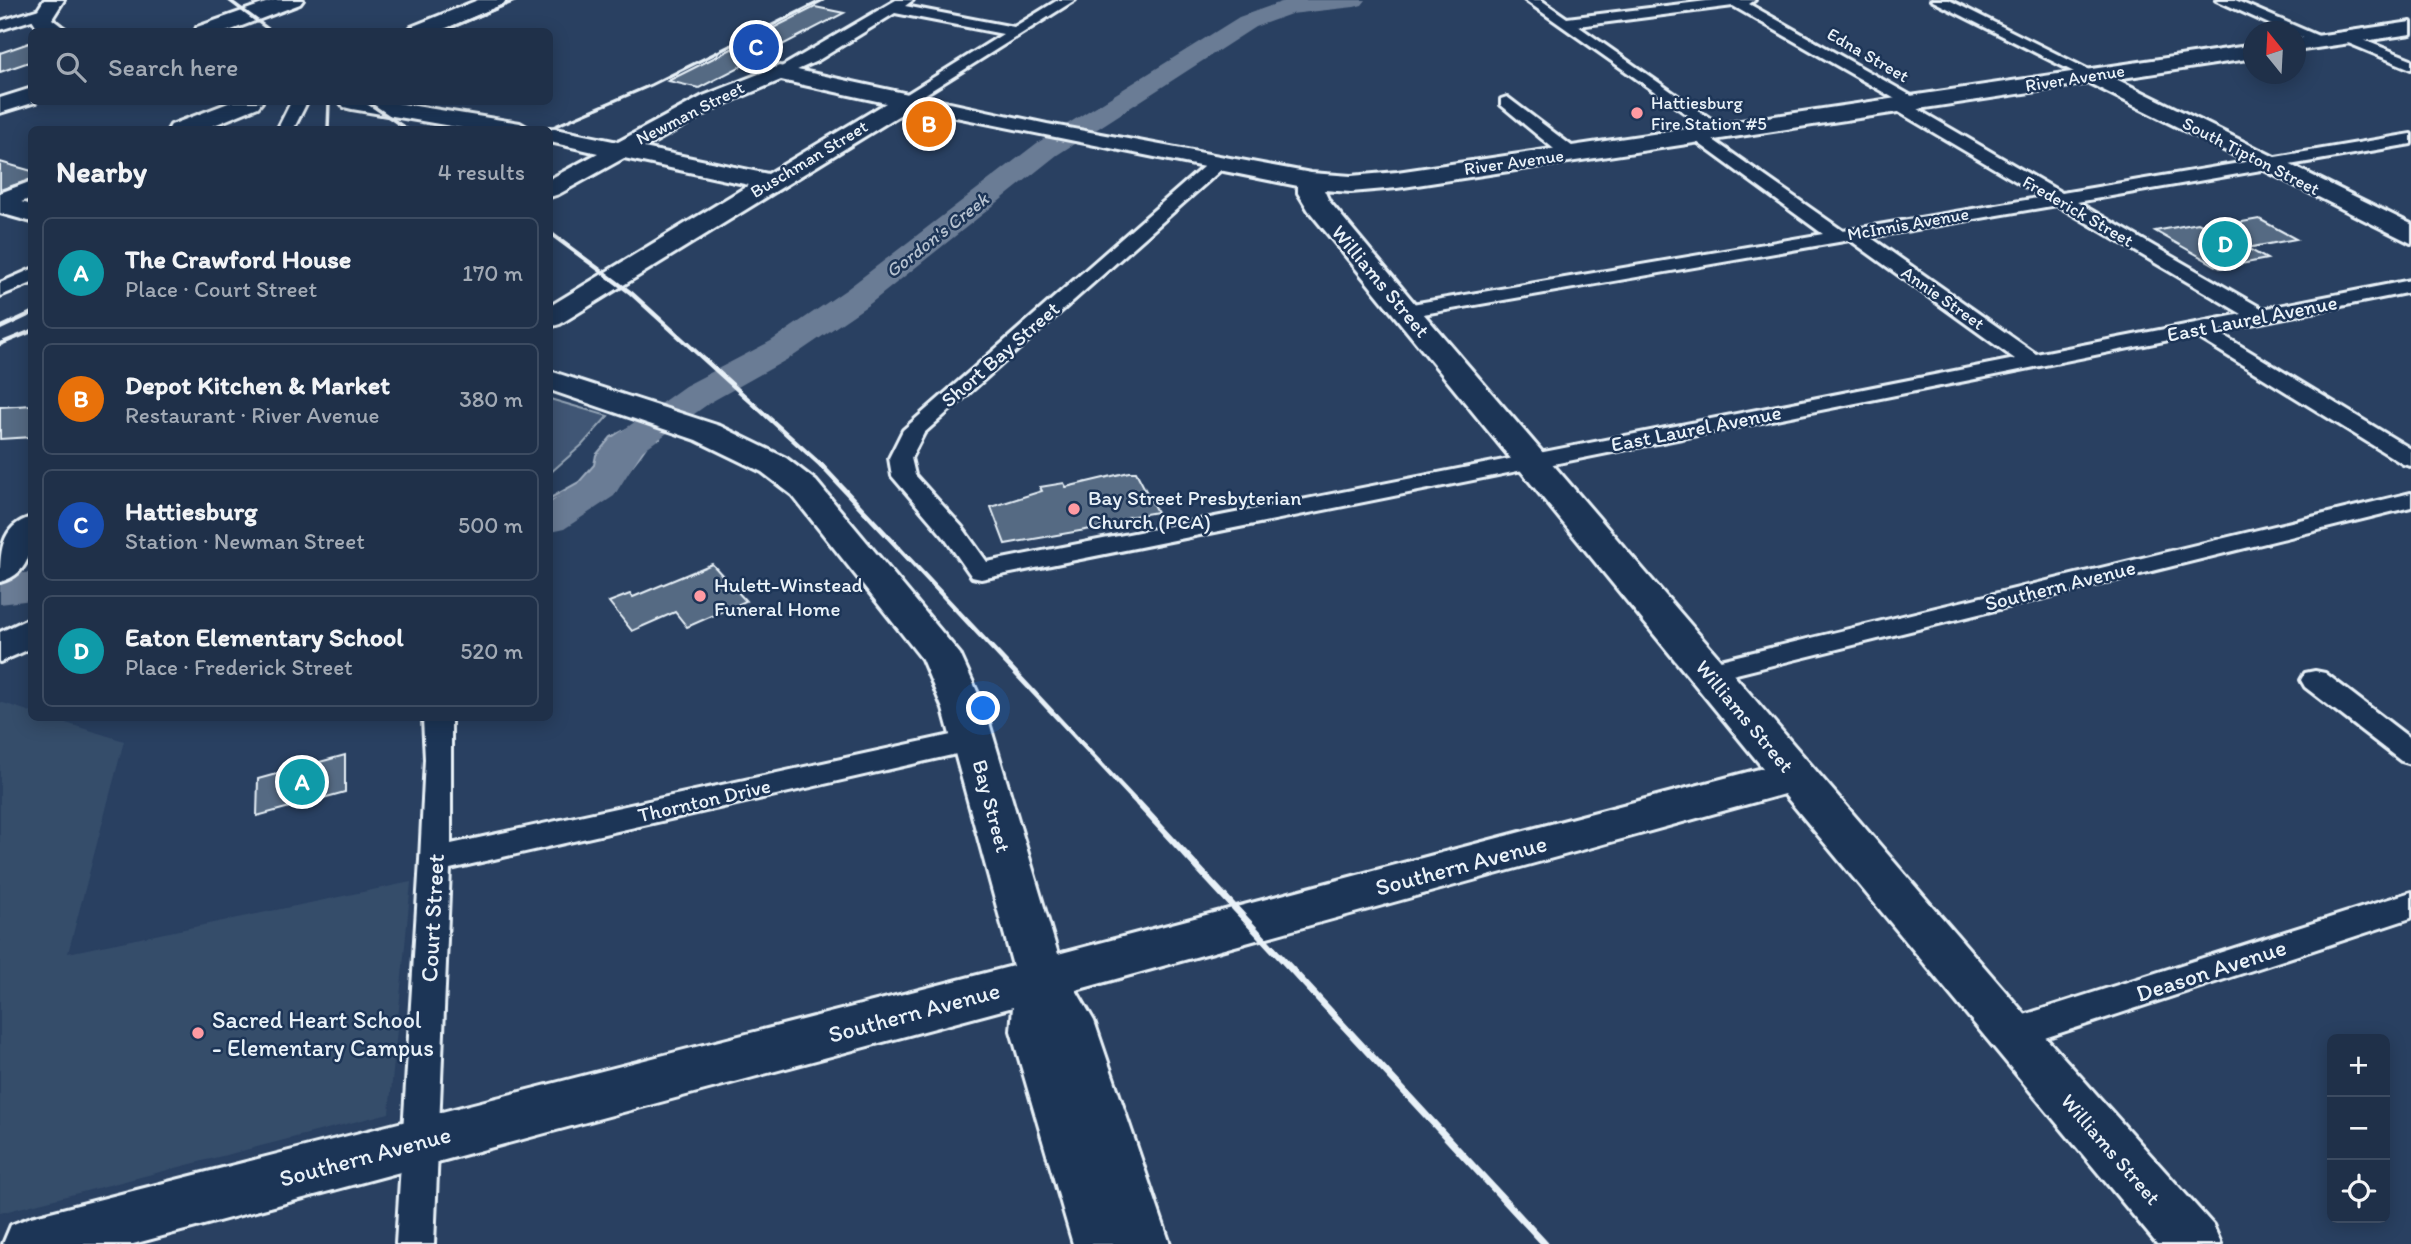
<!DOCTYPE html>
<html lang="en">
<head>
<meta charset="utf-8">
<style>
	body { margin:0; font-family:Itim,sans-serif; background:#273850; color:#f1f3f6 }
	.controls { position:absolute; right:21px; bottom:21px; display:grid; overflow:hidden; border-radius:10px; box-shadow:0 4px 18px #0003 }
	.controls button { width:63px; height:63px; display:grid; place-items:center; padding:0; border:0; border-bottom:2px solid #3c4b61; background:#1f3049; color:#f1f3f6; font:35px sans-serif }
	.compass { position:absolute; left:2243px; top:21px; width:63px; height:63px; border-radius:50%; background:#1f3049; box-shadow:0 4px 18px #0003; rotate:342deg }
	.you { position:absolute; left:984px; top:709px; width:24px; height:24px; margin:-18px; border:5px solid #fff; border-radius:50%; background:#1a73e8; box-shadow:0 0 0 10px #1a73e833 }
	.badge { display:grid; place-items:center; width:46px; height:46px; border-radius:50%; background:#ea580c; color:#fff; font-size:23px; font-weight:700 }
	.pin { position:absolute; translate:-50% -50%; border:4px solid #fff; box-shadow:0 2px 7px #0006 }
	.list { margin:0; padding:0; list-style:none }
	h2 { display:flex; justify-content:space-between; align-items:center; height:91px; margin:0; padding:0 28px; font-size:30px }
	h2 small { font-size:23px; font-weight:400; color:#a1a9b4 }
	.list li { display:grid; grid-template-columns:46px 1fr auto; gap:21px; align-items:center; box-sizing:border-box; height:112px; margin:0 14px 14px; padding:0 14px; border:2px solid #3c4b61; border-radius:10px }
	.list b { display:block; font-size:26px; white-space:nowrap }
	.list p { margin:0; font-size:23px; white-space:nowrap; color:#a1a9b4 }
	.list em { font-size:23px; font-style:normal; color:#a1a9b4 }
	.icon { flex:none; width:38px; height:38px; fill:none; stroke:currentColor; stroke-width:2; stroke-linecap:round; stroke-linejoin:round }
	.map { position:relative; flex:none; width:2411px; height:1244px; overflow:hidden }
	.search { position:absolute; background:#1f3049; box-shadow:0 4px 18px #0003; left:28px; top:28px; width:525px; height:77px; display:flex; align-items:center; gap:18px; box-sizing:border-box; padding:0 24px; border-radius:10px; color:#a1a9b4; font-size:26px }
	.panel { position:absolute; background:#1f3049; box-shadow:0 4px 18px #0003; left:28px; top:126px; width:525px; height:595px; border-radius:10px }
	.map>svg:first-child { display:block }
</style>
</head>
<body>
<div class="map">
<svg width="2411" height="1244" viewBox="0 0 2411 1244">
	<rect width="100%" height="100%" fill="#294061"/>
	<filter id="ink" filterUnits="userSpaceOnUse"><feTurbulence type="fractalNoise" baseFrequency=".0143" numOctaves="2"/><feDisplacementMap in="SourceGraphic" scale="14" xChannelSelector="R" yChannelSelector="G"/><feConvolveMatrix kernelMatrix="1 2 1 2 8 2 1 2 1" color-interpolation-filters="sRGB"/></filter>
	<g filter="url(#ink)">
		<!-- built -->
		<path fill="#364d6b" d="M0,702l31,10 1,6h18l74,23 -56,212 343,-71 -22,231 -389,100z"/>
		<!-- green -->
		<path fill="#415774" stroke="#94a4b6" stroke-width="2" d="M550,399l58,17 -26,29 -32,28z"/>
		<!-- water -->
		<path fill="#6b7c95" stroke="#9dabbd" stroke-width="2" d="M634,425l27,8 -1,6 -9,1c-32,48 -53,62 -101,91v-33l29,-16 15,-17 2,-10 15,-18z"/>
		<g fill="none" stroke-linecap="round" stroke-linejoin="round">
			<!-- shore -->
			<path stroke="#b6c2d0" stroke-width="2" d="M550,503l33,-16 16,-17 4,-13 12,-14 19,-10 9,3c-12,42 -58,65 -93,86"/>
			<!-- river -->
			<g fill="#6b7c95" fill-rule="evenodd">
				<path d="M1287,0h79l-4,5 -8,2 -63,7 -36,13 -198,128 -186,148 -76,52 -84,47 -69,49 -28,45 -50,33 -14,3v-29l36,-23 29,-44 70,-50 86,-45 76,-52 190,-146 202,-126z"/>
				<path d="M32,572v28l-32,4v-28z"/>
			</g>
		</g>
		<!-- building -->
		<g fill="#556a83" stroke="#e8f1f8" stroke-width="2">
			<path d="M815,7l29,6 -145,75 -31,-7z"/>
			<path d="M32,42v19l-32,11v-19z"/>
			<path d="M0,162l32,9v8l-32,11z"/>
			<path d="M2259,219l37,20 -49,9 20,11 -47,9 -65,-37 43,-8 10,5z"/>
			<path d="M32,405v32l-32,2v-32z"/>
			<path d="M1129,472h7l21,40 -29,5 1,3 -15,5 -109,19 -14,-37 51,-16 -2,-4 24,-4 2,4z"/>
			<path d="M712,564l34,37 -59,26 -12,-15 -43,19 -23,-29 21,-8 3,3z"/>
			<path d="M345,755v37l-88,24 1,-37z"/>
		</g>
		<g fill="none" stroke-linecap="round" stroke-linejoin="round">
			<!-- street casing -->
			<g stroke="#e8f1f8" stroke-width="6">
				<g id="street">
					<path d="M896,0h17l-8,6 109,21 44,-27h17l-167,105 -8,-5 2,-3 101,-63 -108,-21 -78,48 -33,15 -5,2 -8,-5z"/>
					<path d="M1525,0h16l26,18 148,-18h40l-6,4 168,95 2,3 -7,4 150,87 349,-59v10l-334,58 186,107 148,-29v12l-195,39 195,118v17l-8,-2 -209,-129 -1213,244 -9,-2 -28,-40 -52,-61 -3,-18 14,-28 308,-270 6,-1 9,5 -3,4 -299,265 -13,25 4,17 47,52 25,35 1028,-203 -165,-119 -444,77 -7,-2 -3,-4 3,-4 7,-2 417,-71 -130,-95 -2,-4 8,-5 144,101 200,-34 -151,-89 -2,-3 7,-5 -164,-94 -155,20 147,103 2,3 -8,5zM2057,205l185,109 -206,40 -166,-117z"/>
					<path d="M1931,0h18l150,75 -3,3h-10z"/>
					<path d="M2216,0h19l95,41 -2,3h-10l-22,-9v-3h-9z"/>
					<path d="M46,7l5,1v6l-51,16v-9z"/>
					<path d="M2346,33l65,26v10l-70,-29v-6z"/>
					<path d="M1507,97l70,53 2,4 -2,4h-12l-64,-53v-6z"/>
					<path d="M291,102h16l-14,28h-16z"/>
					<path d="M32,269v14l-32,13v-13z"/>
					<path d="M2411,493v14l-703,174 -10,-2 -4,-7 4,-7 10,-2z"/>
					<path d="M2315,671l10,2 86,66v25l-10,-3 -96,-74 -4,-7 4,-7z"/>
					<path d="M423,718h28v126l523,-114 10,3 4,7 -4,7 -10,3 -524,119 -16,375h-38l24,-384 5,-101z"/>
					<path d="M2411,892v26l-400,131 -12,-5 -5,-10 5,-10 12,-5z"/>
				</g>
			</g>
			<!-- secondary casing -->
			<g stroke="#e8f1f8" stroke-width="6">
				<g id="secondary">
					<path d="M44,0h20l-12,19 17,13 -30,-2 -7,-11z"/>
					<path d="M478,0h28l-3,4 -65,28h-29l2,-5z"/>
					<path d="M2411,22v12l-115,17v-12z"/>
					<path d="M2254,45v13l-138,21 295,145v19l-322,-160 -692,105 -46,4 -27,-2 5,11 87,104 613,714 184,206 8,19h-64l-373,-450 -708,196 18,31 76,223h-97l-62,-213 2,-24 -880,237h-130l8,-19 20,-8 982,-251 -70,-257 -21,-50 -130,-164 -30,-23 -66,-32 -146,-50v-19l170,55 66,32 30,23 144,173 25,55 73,245 705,-186 -454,-557 -11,-18v-7l-387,-78 -351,216 -10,3v-21l199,-121 -125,-27 -65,36 -9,3v-18l48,-26 -48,-11v-12h-7l7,-2 68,14 85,-46 76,-30 268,58 264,49 40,3 46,-4zM781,80l105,23 -118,71 -124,-26 75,-42z"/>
					<path d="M340,102h51l129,21 12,7h-58l-122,-21 -8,-2z"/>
					<path d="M0,196l32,9v17l-32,-9z"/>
					<path d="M32,517c0,28 1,56 -32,65 0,-28 0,-57 32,-65z"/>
					<path d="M32,617v31l-32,14v-30z"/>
				</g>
			</g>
			<!-- primary casing -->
			<g stroke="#e8f1f8" stroke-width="6">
				<g id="primary">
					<path d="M274,0h29l-3,4 -74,28h-31l2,-5z"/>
					<path d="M32,88v14h4l-36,11v-15z"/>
					<path d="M231,102h31l-4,5 -56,23h-34l3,-5z"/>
					<path d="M32,181v17l-32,12v-17z"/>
				</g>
			</g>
			<!-- street -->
			<use href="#street" fill="#1d3557" fill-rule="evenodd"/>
			<!-- secondary -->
			<use href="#secondary" fill="#1d3557" fill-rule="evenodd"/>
			<!-- primary -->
			<use href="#primary" fill="#1d3557" fill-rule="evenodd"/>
			<!-- rail-far3 -->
			<g stroke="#e8f1f8" stroke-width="3.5">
				<path d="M229,0l43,32"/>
				<path d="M441,32l76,-32"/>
				<path d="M367,102l41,28"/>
				<path d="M328,130l1,-28"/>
				<path d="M546,130l105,-45 172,-85"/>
			</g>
			<!-- rail-far2 -->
			<g stroke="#e8f1f8" stroke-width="4.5">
				<path d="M550,233l81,60 192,174"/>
				<path d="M0,328l32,-15"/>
				<path d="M0,344l32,-13"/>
			</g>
			<!-- rail-far1 -->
			<path stroke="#e8f1f8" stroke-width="5" d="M821,465l319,341"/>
			<!-- rail -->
			<path stroke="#e8f1f8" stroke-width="7" d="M1139,804l406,440"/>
		</g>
	</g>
	<!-- markers -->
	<g fill="#ff9aa2" stroke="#1d3557" stroke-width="2.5">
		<circle cx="1637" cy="113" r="7"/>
		<circle cx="1074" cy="509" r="7"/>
		<circle cx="700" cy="596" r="7"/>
		<circle cx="198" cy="1033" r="7"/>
	</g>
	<g text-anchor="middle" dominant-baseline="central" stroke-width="5" stroke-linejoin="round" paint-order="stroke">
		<!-- far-street labels -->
		<g font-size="18" fill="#e8f1f8" stroke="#1d3557">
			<text transform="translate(1868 55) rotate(30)">Edna Street</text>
			<text transform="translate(2075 78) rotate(-9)">River Avenue</text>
			<text transform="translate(690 113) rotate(-27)">Newman Street</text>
			<text transform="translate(2251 156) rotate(27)">South Tipton Street</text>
			<text transform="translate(809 159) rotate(-31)">Buschman Street</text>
			<text transform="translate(1514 162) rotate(-8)">River Avenue</text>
			<text transform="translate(2078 211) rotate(30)">Frederick Street</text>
			<text transform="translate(1908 224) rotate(-10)">McInnis Avenue</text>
			<text transform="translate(1943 298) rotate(35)">Annie Street</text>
		</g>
		<!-- far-poi labels -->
		<g font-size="18" fill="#e8f1f8" stroke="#1d3557" text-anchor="start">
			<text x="1651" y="103">Hattiesburg<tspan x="1651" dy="21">Fire Station #5</tspan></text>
		</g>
		<!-- far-water labels -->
		<g font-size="19" font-style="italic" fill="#b6c2d0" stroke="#1d3557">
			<text transform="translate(937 235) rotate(-38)">Gordon's Creek</text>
		</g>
		<!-- street labels -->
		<g font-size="21" fill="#e8f1f8" stroke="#1d3557">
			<text transform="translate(1381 281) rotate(50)">Williams Street</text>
			<text transform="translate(2252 318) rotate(-11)">East Laurel Avenue</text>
			<text transform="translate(1000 354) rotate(-41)">Short Bay Street</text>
			<text transform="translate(1696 428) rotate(-11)">East Laurel Avenue</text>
			<text transform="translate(2060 585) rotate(-14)">Southern Avenue</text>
			<text transform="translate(1745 716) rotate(50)">Williams Street</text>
			<text transform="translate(704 800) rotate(-13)">Thornton Drive</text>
			<text transform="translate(992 806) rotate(75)">Bay Street</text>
			<text transform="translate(2111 1149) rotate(49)">Williams Street</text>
		</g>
		<!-- poi labels -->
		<g font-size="21" fill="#e8f1f8" stroke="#1d3557" text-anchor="start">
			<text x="1088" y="497">Bay Street Presbyterian<tspan x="1088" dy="24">Church (PCA)</tspan></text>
			<text x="714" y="584">Hulett-Winstead<tspan x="714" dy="24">Funeral Home</tspan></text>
		</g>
		<!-- near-street labels -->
		<g font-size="24" fill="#e8f1f8" stroke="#1d3557">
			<text transform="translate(1461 865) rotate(-15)">Southern Avenue</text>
			<text transform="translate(432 918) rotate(-87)">Court Street</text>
			<text transform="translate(2211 970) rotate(-18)">Deason Avenue</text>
			<text transform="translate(914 1012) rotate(-15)">Southern Avenue</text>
			<text transform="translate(365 1156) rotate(-15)">Southern Avenue</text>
		</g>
		<!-- near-poi labels -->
		<g font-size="24" fill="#e8f1f8" stroke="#1d3557" text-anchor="start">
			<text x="212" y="1019">Sacred Heart School<tspan x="212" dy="28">- Elementary Campus</tspan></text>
		</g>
	</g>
</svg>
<div class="controls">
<button>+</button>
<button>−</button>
<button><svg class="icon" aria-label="locate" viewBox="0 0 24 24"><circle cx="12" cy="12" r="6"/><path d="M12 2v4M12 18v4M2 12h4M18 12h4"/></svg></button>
</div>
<svg class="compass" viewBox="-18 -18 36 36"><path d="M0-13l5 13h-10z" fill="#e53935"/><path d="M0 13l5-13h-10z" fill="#a1a9b4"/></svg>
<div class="you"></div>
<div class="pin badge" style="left:302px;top:782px;background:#0f9aa8">A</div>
<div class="pin badge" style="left:929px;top:124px;background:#e8710a">B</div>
<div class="pin badge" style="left:756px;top:47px;background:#1a4fb4">C</div>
<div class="pin badge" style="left:2225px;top:244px;background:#0f9aa8">D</div>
<div class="search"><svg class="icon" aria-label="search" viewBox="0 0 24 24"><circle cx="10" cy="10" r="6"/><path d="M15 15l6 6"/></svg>Search here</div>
<section class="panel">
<h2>Nearby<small>4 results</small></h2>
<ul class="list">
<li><span class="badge" style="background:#0f9aa8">A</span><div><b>The Crawford House</b><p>Place · Court Street</p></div><em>170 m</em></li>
<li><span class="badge" style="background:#e8710a">B</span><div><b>Depot Kitchen &amp; Market</b><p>Restaurant · River Avenue</p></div><em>380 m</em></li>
<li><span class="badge" style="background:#1a4fb4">C</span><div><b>Hattiesburg</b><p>Station · Newman Street</p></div><em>500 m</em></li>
<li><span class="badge" style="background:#0f9aa8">D</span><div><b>Eaton Elementary School</b><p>Place · Frederick Street</p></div><em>520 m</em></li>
</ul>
</section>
</div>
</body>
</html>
